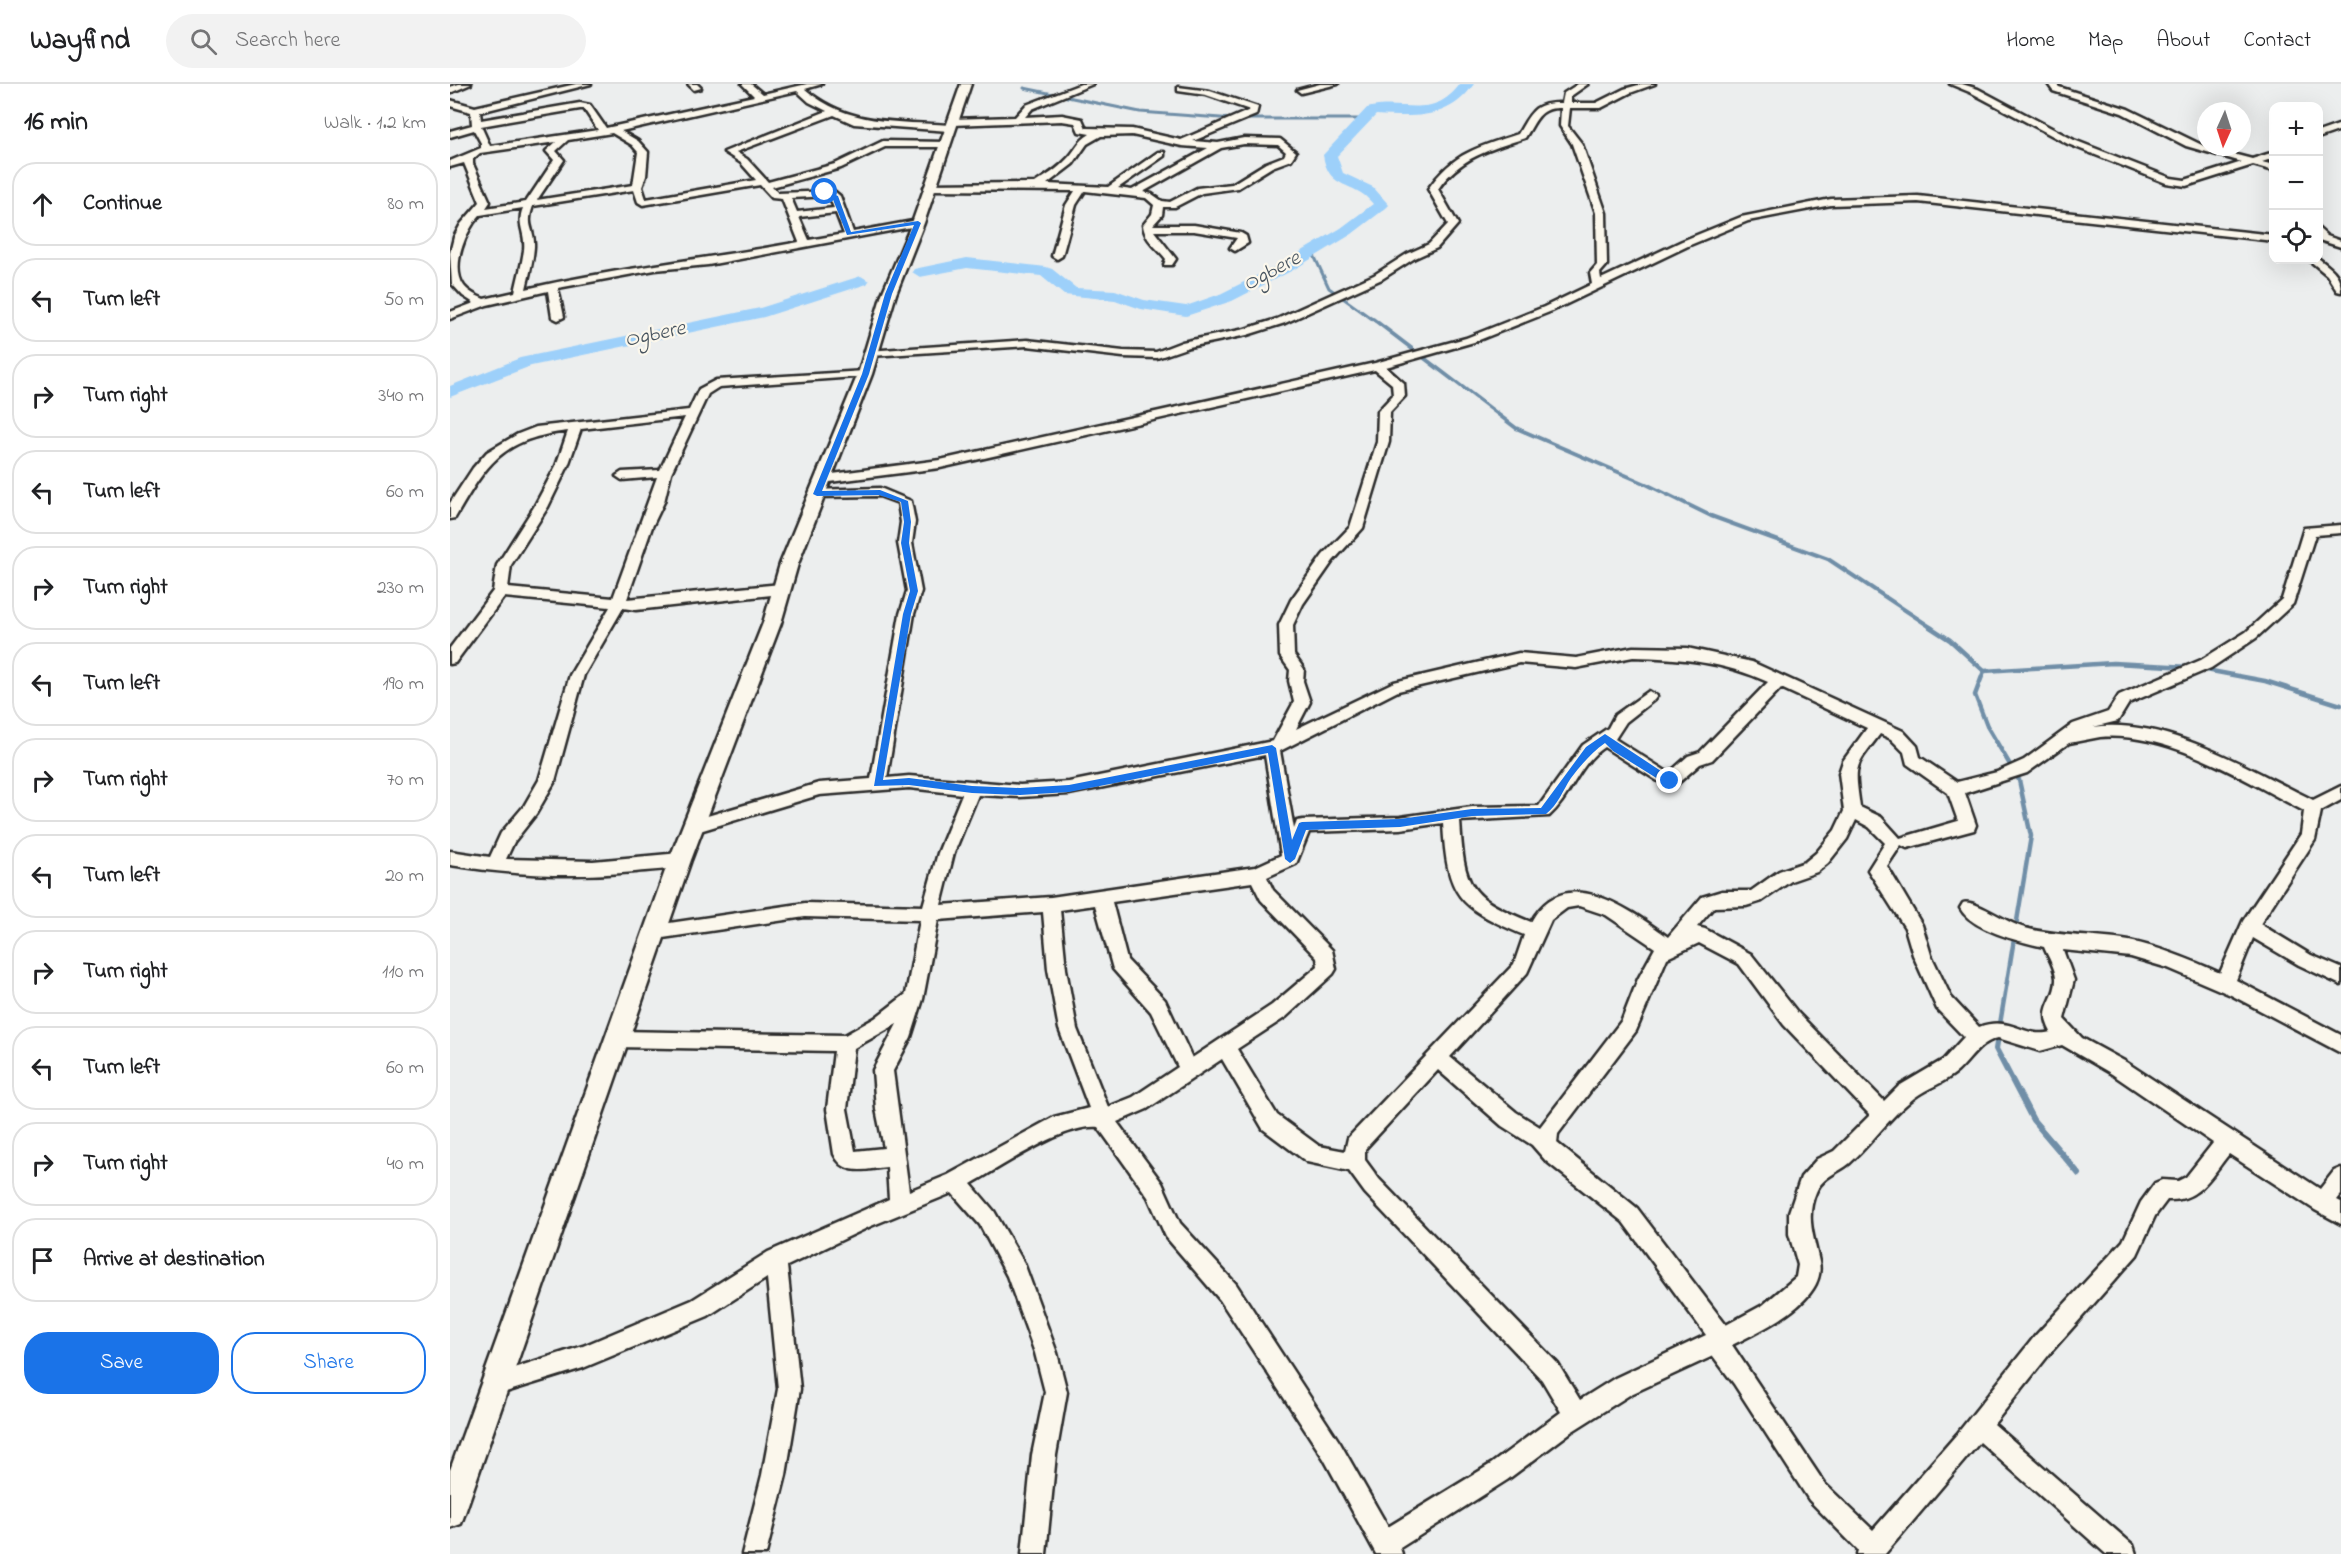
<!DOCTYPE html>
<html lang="en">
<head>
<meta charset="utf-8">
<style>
	body { margin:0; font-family:"Indie Flower",sans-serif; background:#f2f2f2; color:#202124 }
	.controls { position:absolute; right:18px; top:18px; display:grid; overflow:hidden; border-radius:12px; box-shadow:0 6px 24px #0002 }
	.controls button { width:54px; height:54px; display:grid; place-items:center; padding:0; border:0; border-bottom:2px solid #e0e0e0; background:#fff; color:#202124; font:30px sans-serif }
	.compass { position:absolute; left:1747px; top:18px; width:54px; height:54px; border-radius:50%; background:#fff; box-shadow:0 6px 24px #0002; rotate:183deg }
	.stop { position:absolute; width:18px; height:18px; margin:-14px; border:4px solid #1a73e8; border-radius:50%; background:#fff }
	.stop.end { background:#1a73e8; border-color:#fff; box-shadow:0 2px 6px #0008 }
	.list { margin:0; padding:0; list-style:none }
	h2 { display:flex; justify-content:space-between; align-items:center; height:78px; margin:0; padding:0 24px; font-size:26px }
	h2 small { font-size:20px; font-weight:400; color:#757577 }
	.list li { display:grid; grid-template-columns:39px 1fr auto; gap:18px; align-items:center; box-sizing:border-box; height:84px; margin:0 12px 12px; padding:0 12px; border:2px solid #e0e0e0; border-radius:24px }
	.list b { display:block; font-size:22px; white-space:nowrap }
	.list em { font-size:20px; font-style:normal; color:#757577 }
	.actions { display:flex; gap:12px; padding:18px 24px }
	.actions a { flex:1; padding:14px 0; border:2px solid #1a73e8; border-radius:24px; text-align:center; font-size:21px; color:#1a73e8 }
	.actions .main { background:#1a73e8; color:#fff }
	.icon { flex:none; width:33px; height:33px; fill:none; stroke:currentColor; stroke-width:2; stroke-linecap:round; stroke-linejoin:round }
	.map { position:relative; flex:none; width:1891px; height:1470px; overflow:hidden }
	header { display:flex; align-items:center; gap:36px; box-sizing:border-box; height:84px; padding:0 30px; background:#fff; border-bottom:2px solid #e0e0e0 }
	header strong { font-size:28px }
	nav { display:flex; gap:33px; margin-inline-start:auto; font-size:21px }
	.search { width:420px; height:54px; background:#f2f2f2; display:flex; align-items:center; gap:15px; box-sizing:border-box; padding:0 21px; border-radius:33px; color:#757577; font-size:22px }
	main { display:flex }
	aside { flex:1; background:#fff }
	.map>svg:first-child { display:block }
</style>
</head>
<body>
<header>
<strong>Wayfind</strong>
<div class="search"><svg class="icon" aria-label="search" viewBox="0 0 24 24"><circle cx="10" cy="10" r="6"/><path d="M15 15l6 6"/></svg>Search here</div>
<nav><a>Home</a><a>Map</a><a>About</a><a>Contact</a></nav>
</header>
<main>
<aside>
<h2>16 min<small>Walk · 1.2 km</small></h2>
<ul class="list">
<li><svg class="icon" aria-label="ahead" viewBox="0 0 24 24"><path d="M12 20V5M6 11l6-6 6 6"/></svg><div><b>Continue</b></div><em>80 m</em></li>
<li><svg class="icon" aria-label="left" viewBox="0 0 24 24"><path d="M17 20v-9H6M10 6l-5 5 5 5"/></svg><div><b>Turn left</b></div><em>50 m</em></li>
<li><svg class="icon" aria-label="right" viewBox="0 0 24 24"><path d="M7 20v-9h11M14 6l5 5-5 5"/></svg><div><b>Turn right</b></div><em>340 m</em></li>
<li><svg class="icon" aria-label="left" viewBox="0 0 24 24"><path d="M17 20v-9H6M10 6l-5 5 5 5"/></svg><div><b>Turn left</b></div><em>60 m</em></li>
<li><svg class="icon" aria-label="right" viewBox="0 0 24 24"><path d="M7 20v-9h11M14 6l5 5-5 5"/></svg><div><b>Turn right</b></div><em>230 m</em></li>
<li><svg class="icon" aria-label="left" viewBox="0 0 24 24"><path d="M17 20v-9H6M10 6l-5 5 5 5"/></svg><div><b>Turn left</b></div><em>190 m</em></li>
<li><svg class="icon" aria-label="right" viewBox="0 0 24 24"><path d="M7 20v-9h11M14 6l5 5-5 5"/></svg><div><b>Turn right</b></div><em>70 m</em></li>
<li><svg class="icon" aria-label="left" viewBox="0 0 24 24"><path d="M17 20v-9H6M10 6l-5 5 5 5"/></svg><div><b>Turn left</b></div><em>20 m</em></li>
<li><svg class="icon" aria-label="right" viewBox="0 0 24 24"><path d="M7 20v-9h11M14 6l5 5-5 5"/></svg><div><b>Turn right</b></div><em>110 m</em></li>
<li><svg class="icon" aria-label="left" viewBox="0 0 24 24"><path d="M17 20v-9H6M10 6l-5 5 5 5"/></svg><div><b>Turn left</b></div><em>60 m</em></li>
<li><svg class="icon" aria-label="right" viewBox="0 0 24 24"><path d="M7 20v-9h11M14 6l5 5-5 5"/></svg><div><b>Turn right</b></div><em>40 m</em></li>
<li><svg class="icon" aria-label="arrive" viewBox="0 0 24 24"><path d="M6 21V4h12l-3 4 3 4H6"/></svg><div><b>Arrive at destination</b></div></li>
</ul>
<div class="actions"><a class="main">Save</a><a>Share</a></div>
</aside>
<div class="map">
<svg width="1891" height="1470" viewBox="0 0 1891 1470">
	<rect width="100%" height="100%" fill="#eceeee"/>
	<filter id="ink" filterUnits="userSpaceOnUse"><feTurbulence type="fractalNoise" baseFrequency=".0167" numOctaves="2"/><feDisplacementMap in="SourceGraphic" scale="12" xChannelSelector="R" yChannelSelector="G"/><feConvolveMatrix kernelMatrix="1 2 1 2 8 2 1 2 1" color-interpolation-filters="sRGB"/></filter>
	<g filter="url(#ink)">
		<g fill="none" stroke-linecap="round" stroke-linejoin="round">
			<!-- stream-far3 -->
			<g stroke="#6f8ea7" stroke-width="3">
				<path d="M574,4l116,24 94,7"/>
				<path d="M793,35h121"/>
				<path d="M862,167l17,37 46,33"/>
			</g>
			<!-- stream-far2 -->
			<path stroke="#6f8ea7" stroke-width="4" d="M923,235l143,109 130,56 65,32 117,43 104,69"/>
			<!-- stream-far1 -->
			<g stroke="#6f8ea7" stroke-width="4.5">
				<path d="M1480,543l20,13 34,31 129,-8 77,4"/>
				<path d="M1751,585l64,12 76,24"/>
				<path d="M1534,587l-9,24 12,31 32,54 12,56 -32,194"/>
			</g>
			<!-- stream -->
			<path stroke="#6f8ea7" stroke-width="6" d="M1549,945l-3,20 37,71 46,54"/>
			<!-- river -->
			<g fill="#9dd0fa" fill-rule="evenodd">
				<path d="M1010,0h14c-25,36 -59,33 -98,31l-39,41 6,17 30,14 16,18 -3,3 -34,26 -59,36 -61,31 -46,15 -45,-7 -26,-9 -51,-5 -23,-19 -74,-8 -47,9 -8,-5 2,-3 53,-11 79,9 6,2 24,19 39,2 29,10 42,6 34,-12 62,-31 59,-35 32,-24c-18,-24 -44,-12 -50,-49l44,-47c36,-9 66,13 93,-24z"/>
				<path d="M411,192l8,5 -2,3 -103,33 -233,49 -81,31v-11l70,-28 240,-50z"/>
			</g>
			<!-- minor casing -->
			<g stroke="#2b2b2b" stroke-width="5">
				<g id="minor">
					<path d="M9,0h12l-21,9v-6z"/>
					<path d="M126,0h15l-111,28 1,8 99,-17 10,2 16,23 148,-32 -12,-12h9l12,10 44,-10h15l-17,5c43,37 91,32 144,36l4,3 -4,3 -95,-7 -20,-9 -98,37 11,7 21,23 67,-18 48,-23 64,1v4l-3,1h-59l-44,21 -69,19 6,6 56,-2 6,5 13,36 65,-12 4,1v4l-214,40 -53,5 -97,18 6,29 -6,3 -6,-3 -4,-26 -61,14 -37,14v-7l24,-9 -11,-7 -11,-12 -2,-31 4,-16 7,-13 19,-22 -16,-39 -14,4v-6l31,-13v-5l-7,-13 -24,7v-6l22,-6 -1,-13 -21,-6v-6l25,7zM347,7l12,11 18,9 -103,41 17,11 15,17 -110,19 -4,-12 4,-11 2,-24 -10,-11 -17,-10zM130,25h4l14,21 -108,16 -9,-20zM162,49l20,12 6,7 -5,33 -96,15 27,-40 -8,-9 12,-11zM106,58l-10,9 8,9 -28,42 -40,6 4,-6 -17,-38v-5l7,-6zM310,101l12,13 10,1 17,43c-91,17 -183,26 -273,47 3,-13 7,-28 8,-42 1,-20 -9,-19 -1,-41l101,-16 4,12 5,3zM379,112l5,12 -37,4 -6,-14zM73,124c-7,17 3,24 1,42 -2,14 -6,28 -9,42l-31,7c-7,-3 -15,-7 -20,-13 -14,-19 2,-56 16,-71zM386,129l8,21 -35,6 -10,-23z"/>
					<path d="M238,0h9l4,4 -7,2z"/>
					<path d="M631,0h12l-61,25 -7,8 37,-2 20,4 4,9 46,1 49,11 69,-30 -44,-15 -28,-4v-4l32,4 48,16 -2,8 -63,26 25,2 26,-5 36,1 16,13 -5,8 -19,7 -34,21 -36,5 -27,14h-12l-1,8 -9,10h41l47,8 5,3 2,7 -13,8 -5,-3 7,-10 -43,-7h-40l22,28 -4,6h-8l2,-6c-9,-12 -21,-18 -23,-34l9,-11 2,-9 -8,-7 -61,-7 -9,14 -14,51 -5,3 -5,-3 14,-51 9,-14 -146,-1 -5,-3 5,-3 106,-1c11,-7 23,-14 32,-24 9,-9 11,-18 23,-25l-11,-2 -4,-9 -13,-2 -110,4 -4,-3 4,-3 63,-2 11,-12zM682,51l50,11 26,2 -76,42 -14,-2 46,-32v-4h-6l-50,35 -61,-3 26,-20 14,-20 14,-8zM794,60l34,1 8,7 -2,4 -18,7 -34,21 -35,4 -27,14 -8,-1 -10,-7 -9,-2 78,-44z"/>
					<path d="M870,0h18l-37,9 -4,-3z"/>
					<path d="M1128,0h10l-17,12v7h25l28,-14 18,-5h13l-25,9 -29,15h-31l-2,18 14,18 24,69 1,52 -7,8 1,6 81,-38 59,-24 90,-18 87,-3 356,39v6l-356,-39 -87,3 -83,16 -58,24 -138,66 -78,31 -88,25 18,16 1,13 -15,16 -1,30 -26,86 -30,33 -30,43 -10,21 1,30 10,14 -1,12 7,21 -14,27 98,-47 125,-29 57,5 57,-11 54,1 65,14 151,69 14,15 3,11 37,25 40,-10 27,-12 49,-36 35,-12 11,-17 82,-35 45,-28 36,-33 22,-71 37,-3v8l-26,2 -22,69 -37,34 -45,30 -82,35 -11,18 -25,6c73,-10 156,42 220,73l28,-14v14l-20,11 -6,29 -55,84 51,31 30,13v17l-42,-20 -46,-27 -17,42 105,55v18l-110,-58 -63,-27 -37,-11 -68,-7 11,30 -10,39 18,19 44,24 194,127 14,-18 7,-3v27l-4,5 4,2v22l-26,-14 -86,-56c-18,22 -30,48 -62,46l-12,16 -18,39 -86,97 -57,72 139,121 3,9h-30l-126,-112 -95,112h-28l1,-4 -49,-50 -75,-116 -21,-28 -82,38 -60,38 -64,48 -107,68 2,6h-26l-52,-95 -104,-159 -54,-63 -18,-40 -50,-70c-35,-3 -96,40 -127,57l23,27 30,52 33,90 10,39 -11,63 -10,99h-24l10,-99 13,-63 -10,-39 -28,-77 -27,-51 -28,-32 -81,33 -84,40 13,123 -14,86 -20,79h-24l20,-79 16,-86 -11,-111 -59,38 -125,52 -90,28 -8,-3 -3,-8 3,-8 98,-31 109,-46 76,-48 121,-53 -2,-32c-20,2 -43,10 -53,-13l-7,-45 7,-58 -217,-4 -7,-2 -2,-6 2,-6 7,-2 228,4 30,-17 31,-24 14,-74 -115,-3 -149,22 -6,-2 -3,-5 3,-5 6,-2 149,-22 118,3 15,-53 24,-59 -53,-6 -90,7 -126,38 -6,-1 -2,-5 2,-5 132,-39 52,-4 29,-165 7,-23 -9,-48 3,-21 -3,-19 -19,-7 -62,1 -6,-4 1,-3 68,-2 31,13 4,21 -3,21 9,48 -7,23 -27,164 22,-2 111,9 49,-3 204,-41 21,-39 -5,-21 1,-11 -10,-14 -1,-31 12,-25 32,-45 27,-28 27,-85 1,-31 15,-16 -1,-11 -17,-14 -435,98 -118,15 -6,-4 1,-3 123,-16 435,-97 91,-25 78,-31 48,-23 -2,-11 7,-8 -1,-52 -24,-69 -12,-18 1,-18c-22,-1 -25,13 -36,30 -36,12 -65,19 -87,51l20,35 -21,24 -22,10 -33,21 -97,44 -38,12 -58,12 -32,11 -34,-1 -96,-11 -156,10 -6,-3 2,-2 160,-11 96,11 33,1 26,-10 63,-13 32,-10 97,-44 33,-21 22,-10 19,-20 -20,-35c26,-37 49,-41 90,-55 13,-22 16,-32 44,-31l2,-10zM1183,573c48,1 91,5 135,25l-68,70 -12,4 -19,17 -54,-34 11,-17 28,-22 3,-4 -8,-5 -34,24 -7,13 -25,17 -44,61 -67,1 -72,10 -97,3 -6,1 -3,8 -14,-78 118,-60 121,-28 57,5zM1331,604l86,40 -24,33 -4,12 5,38 -9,19 -19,23 -11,9 -26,9 -28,20h-29l-20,6 -34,40c-39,-28 -104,-76 -137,-15 -63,-25 -67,-35 -71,-101l89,-5c22,-19 29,-52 55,-69l60,38h12l24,-21 12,-4zM1430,650l11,5 13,13 3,12 41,29 10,28 -58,17 -19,-21 -21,-10c-6,-43 -6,-39 20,-73zM1650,653c68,-6 146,44 204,74l-3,23 -58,87 -23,52c-29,-13 -60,-26 -91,-32 -34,-6 -70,-4 -104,-13 -17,-4 -50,-29 -62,-25l-3,5c11,22 61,34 84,39 4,10 11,20 12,31 1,22 -19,29 -5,54 -27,7 -40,-17 -72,-5l-28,-30 -20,-42 -9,-30 -35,-59 14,-21 6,3 67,-18 2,-5 -11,-32 62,-20 42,-30zM815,671l16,100 -26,12 -204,30 -110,8 13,-52 24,-58 42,2 49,-3zM1406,736l13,7 16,16 -17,27 37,58 8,27 24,54 27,28 -21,23 -44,26 -15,15 -86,-88 -47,-59 -46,-25 -8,-2 17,-20 32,-1 16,-5 29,-20 26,-9 11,-9 19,-24zM993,739c4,74 15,84 81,112l-10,29 -166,174 -3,13 -26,-5 -42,-31 -40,-66 49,-32 47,-43 3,-5 -4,-19 -59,-60 -6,-13 29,-13 13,-32 91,-3zM802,798l9,18 56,58 1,8 -46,39 -80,53 -27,-58 -38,-40 -15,-58zM645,821l18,64 38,43 27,55 -45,30 -25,10 -31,-78 -11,-60 -6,-59zM1129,822l27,9 49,33 -17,31 -16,41 -82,107 -24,-15 -66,-55 77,-84 24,-53 16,-12zM593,828l5,57 11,60 30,79 -35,9 -106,58 -39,16 -16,-120 18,-34 12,-38 15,-79zM1249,859l40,21 45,61 86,90 -36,36 -17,8 -16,18 -12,35v22l9,31 -2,12 -33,28 -37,20 -89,-117 -80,-65 1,-9 78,-103 31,-73zM447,940l-24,46 3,39 8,39 -29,3 -8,-42 7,-61zM1548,954l42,13 22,-6 50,29 101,69 -27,34 -8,4 -16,-1 -7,3 -14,19 -18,39 -88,95 -78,98 -84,96 -48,-46 -93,-139c28,-14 95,-44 87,-83 -5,-25 -14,-45 -3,-70 7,-16 22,-19 34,-29 22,-20 40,-47 64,-65 13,-10 30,-15 43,-26 14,-12 21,-29 41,-34zM772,975l41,70 44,33 42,9 16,22 177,187 19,32 -70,52 -103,63 -48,-84 -104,-159 -56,-61 -18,-40 -45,-61 30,-13zM988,986l64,56 30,19 14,16 77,61 83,113 -91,43 -35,22 -22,-36 -179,-185 -14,-19v-11z"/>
					<path d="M1500,0h12l16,5 96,51 97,38 14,2 57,-18 -56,-16 -64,-33 -69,-22 -5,-7h8l3,3 69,22 78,38 46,12 22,-7v6l-12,4 12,3v6l-21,-6 -67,21 -20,-3 -98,-39 -96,-51z"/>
					<path d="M1891,40v6l-23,8v-6z"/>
					<path d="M1868,144l9,8 14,5v6l-22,-7z"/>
					<path d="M1868,174c14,11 23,16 23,34l-4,-1 -10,-16 -18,-15z"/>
					<path d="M415,287l6,3 -2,2 -150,11 -11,7 -37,79 -7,29 -12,25 -25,72 154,-15 7,5 -7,5 -145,16 -13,-2 -39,67 -29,106 -19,33 -22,28 -8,17 87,2 87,-8 6,2 2,5 -2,5c-16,5 -34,5 -51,7 -62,6 -124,3 -185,-7v-14l40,6 11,-24 23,-27 15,-26 31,-105 40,-68 -106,-10 -49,66 -5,1v-16l43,-57 4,-26 37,-58 22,-41 12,-35c-67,8 -81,32 -113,87l-5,1v-16l23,-35 14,-16 31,-18 18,-7 153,-17 10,-21 17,-9zM235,333l-25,53 -38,2 -6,4 6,4 35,-3 -44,121 -105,-10 3,-23 37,-58 20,-41 13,-37z"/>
				</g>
			</g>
			<!-- major casing -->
			<g stroke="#2b2b2b" stroke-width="5">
				<path id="major" d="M511,0h10l-47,139 -28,71 -24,80 -74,190 -17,59 -90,237 -226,653 -4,11 -11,4v-58l219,-610 94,-237 17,-59 78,-190 24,-80 30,-71z"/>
			</g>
			<!-- minor -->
			<use href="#minor" fill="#fbf7ec" fill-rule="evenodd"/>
			<!-- major -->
			<use href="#major" fill="#fbf7ec" fill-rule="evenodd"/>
		</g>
	</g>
	<!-- route -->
	<path fill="#1a73e8" d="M375,106l13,6 13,36 67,-11 3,2 -29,71 -23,80 -47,117 58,-1 28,11 3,21 -2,21 9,48 -7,23 -28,166 26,-2 63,8 48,2 49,-3 203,-40 4,3 16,92 7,-17 3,-1 98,-3 72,-10 69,-1 45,-61 19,-13 68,45v5h-7l-53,-33 -8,-8c-14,10 -24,22 -34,35 -8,12 -13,27 -25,36l-74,2 -72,11 -94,3 -11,29 -5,4 -5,-4 -17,-106 -199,39 -49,3 -48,-2 -63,-8 -35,1 29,-172 7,-23 -9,-48 3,-21 -3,-20 -22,-7 -62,1 -4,-2 49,-120 23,-80 29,-69 -67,10 -15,-38 -9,-4z"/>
	<g text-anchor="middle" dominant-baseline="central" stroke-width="4.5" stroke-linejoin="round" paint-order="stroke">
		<!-- far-water labels -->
		<g font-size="22" font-style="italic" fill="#48545f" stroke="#fbf7ec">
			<text transform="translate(822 188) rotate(-28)">Ogbere</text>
			<text transform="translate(205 251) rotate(-12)">Ogbere</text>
		</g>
	</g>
</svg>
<div class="controls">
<button>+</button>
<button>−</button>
<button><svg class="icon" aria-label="locate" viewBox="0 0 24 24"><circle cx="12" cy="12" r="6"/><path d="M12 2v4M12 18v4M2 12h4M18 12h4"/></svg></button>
</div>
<svg class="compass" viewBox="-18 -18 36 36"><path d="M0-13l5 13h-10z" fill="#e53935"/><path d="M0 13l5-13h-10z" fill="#757577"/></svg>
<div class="stop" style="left:375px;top:108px"></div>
<div class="stop end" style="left:1220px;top:697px"></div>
</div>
</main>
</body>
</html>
